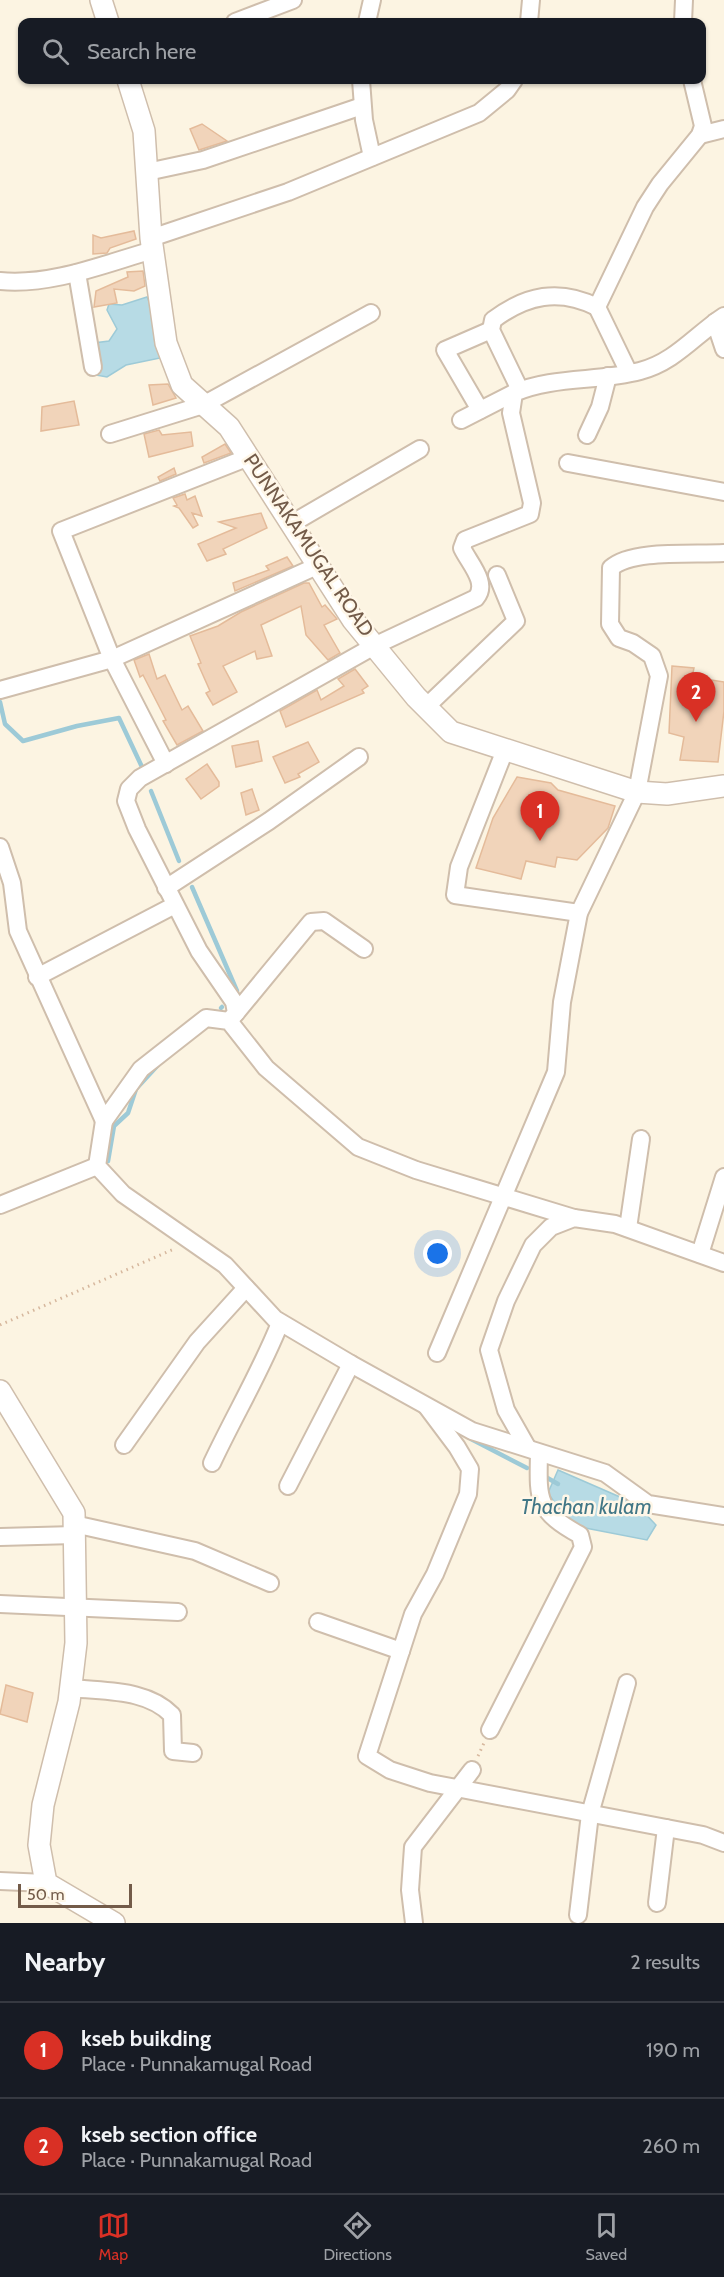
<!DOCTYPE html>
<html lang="en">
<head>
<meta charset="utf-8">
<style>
	body { margin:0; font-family:Cabin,sans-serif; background:#242831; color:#f1f3f6 }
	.scale { position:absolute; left:18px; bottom:15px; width:114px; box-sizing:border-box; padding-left:6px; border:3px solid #735b49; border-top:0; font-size:16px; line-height:21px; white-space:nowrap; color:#735b49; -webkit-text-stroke:4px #fff7e8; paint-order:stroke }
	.you { position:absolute; left:438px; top:1254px; width:21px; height:21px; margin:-15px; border:4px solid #fff; border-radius:50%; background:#1a73e8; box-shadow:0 0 0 9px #1a73e833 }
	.badge { display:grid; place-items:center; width:39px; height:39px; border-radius:50%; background:#d93025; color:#fff; font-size:20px; font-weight:700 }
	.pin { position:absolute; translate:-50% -50px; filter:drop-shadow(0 2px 3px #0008) }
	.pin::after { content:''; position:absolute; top:32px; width:21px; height:18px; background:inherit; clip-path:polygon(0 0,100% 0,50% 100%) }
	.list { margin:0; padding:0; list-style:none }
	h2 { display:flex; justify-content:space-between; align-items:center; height:78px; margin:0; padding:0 24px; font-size:26px }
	h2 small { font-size:20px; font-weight:400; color:#9ea1a6 }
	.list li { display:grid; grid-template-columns:39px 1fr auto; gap:18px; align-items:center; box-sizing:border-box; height:96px; padding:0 24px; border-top:2px solid #363941 }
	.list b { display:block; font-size:22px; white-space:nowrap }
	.list p { margin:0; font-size:20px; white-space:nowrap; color:#9ea1a6 }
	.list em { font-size:20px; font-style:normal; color:#9ea1a6 }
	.icon { flex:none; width:33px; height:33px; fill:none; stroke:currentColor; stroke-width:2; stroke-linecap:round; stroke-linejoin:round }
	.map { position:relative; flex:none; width:724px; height:1923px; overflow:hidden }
	.search { position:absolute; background:#171b24; box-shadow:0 2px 4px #0004; left:18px; right:18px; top:18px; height:66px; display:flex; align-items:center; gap:15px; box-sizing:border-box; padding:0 21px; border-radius:12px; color:#9ea1a6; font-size:22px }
	.sheet { height:270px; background:#171b24 }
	nav { display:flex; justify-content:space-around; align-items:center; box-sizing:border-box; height:84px; border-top:2px solid #363941; background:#171b24; font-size:16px; color:#9ea1a6 }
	nav a { display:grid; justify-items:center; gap:3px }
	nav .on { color:#d93025 }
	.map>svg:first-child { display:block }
</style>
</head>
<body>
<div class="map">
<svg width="724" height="1923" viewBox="0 0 724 1923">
	<rect width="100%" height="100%" fill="#fcf4e2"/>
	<!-- water -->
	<g fill="#b7dbe5" stroke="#9dcad7" stroke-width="1.5">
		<path d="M147,297l5,11 3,37 8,5 2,7 -39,8 -19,12 -11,-2 5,-5 -7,-27 15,-2 8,-12 -10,-19 2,-6 13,1z"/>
		<path d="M558,1470l78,34 20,21 -9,15 -77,-15 -22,-32z"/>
	</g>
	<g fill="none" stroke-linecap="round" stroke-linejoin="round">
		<!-- stream -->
		<g stroke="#9dcad7" stroke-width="4.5">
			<path d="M0,702l5,22 18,17 54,-15 42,-8 23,49"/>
			<path d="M151,791l28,70"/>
			<path d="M192,887l45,104"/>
			<path d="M221,1008l1,-1"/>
			<path d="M108,1161l6,-35 14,-13 8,-24 23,-25"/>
			<path d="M471,1439l56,29"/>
			<path d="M544,1476l14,8"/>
		</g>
	</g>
	<!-- building -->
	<g fill="#f1d4ba" stroke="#e4bb9a" stroke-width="1.5">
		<path d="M202,124l25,17 -28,9 -9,-21z"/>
		<path d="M134,231l2,8 -26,9 -3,5 -14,1v-19l8,3z"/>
		<path d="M143,271l2,15 -11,5 -20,-2 3,14 -23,4 2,-16 32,-14 -1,-5z"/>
		<path d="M168,384l8,14 -23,7 -4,-20z"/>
		<path d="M74,401l5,24 -38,6 1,-24z"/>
		<path d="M159,430l3,5 29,-3 2,14 -44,11 -5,-23z"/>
		<path d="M225,444l6,9 -27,10 -2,-6z"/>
		<path d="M174,468l2,6 -16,7 -2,-4z"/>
		<path d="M185,494l2,6 8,-4 7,20 -10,-3 6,12 -5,3 -14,-20 -5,-2 3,-1 -4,-7z"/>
		<path d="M261,513l6,15 -44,21 3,5 -19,7 -9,-17 38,-16 -17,-6z"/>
		<path d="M287,557l6,9 -58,25 -2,-8 36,-13 -3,-4z"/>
		<path d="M304,583h5l13,24 3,-2 12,14 -13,6 16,28 -12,7 -22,-25 -5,-29 -40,19 11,31 -15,3 -2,-8 -32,15 14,26 -24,13 -7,-12 4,-2 -12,-27 3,-1 -11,-27 28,-10 23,-14z"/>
		<path d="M149,654l8,25 8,-4 17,35 6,-4 15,25 -26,14 -14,-24 3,-1 -23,-45 -3,2 -6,-17z"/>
		<path d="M672,666l22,2 -2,9 32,5v29l-6,51 -38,-2 4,-23 -15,-4z"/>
		<path d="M355,669l13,17 -6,4 2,3 -78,34 -6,-16 37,-21 4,10 23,-14 -6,-7z"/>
		<path d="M258,741l4,20 -26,6 -4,-21z"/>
		<path d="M308,742l11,20 -21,12 2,3 -15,6 -12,-26z"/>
		<path d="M207,764l12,18v4l-18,13 -15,-20z"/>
		<path d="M517,777l34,6 7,7 57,16 -7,22 -31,32 -20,-3 -2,10 -29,-6 -5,18 -45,-11 17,-50z"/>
		<path d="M252,789l7,21 -13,5 -5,-22z"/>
		<path d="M6,1685l27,8 -6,29 -27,-8z"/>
	</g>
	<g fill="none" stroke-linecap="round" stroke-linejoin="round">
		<!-- minor casing -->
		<g stroke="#cfbeac" stroke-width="20">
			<g id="minor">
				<path d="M235,22l58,-22"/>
				<path d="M367,22l5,-22"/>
				<path d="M529,22l2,-22"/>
				<path d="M683,22l1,-22"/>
				<path d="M361,80l3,40 8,37"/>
				<path d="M700,135l24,-6"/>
				<path d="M147,172l56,-12 159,-54"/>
				<path d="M151,238l137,-46 191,-79 28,-23 7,-10"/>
				<path d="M77,273l16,94"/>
				<path d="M0,281c51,5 104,-17 153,-31"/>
				<path d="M597,307l32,66"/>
				<path d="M715,322l9,27"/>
				<path d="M520,390l-29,-60 2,-10c33,-25 66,-32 104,-13l48,-100 15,-23 40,-49 3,-9 -11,-46"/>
				<path d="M480,410l-35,-60 46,-20"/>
				<path d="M461,420l53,-27"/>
				<path d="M110,434l93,-29 168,-92"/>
				<path d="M587,435l13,-28 8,-31"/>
				<path d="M568,463l156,29"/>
				<path d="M291,524l129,-75"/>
				<path d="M0,690l112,-31 205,-93"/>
				<path d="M426,707l90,-86 -19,-46"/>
				<path d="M505,750l-46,117 -4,28 124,18"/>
				<path d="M166,764l-54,-105 -51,-128 188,-74"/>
				<path d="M0,847l12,36 6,48 86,190 37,-52 65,-51 23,3 37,47 92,79 58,23 158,48"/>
				<path d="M166,888l103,-67 90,-64"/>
				<path d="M37,977l138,-72"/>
				<path d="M236,1013l75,-91 13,-1 40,28"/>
				<path d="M229,1021l7,-8 -2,-11 -35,-51 -62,-122 -11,-28 3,-12 11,-11 236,-133 100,-47c13,-15 -7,-35 -14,-50l3,-8 65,-26 2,-11 -21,-90 3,-20c39,-17 85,-11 126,-22 35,-9 55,-36 84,-55"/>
				<path d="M104,1121l-7,45 26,28 102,71 50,54 76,45 121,67 133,42 43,31 76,12"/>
				<path d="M0,1205l97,-39"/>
				<path d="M628,1228l13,-89"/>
				<path d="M700,1254l24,-77"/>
				<path d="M437,1353l119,-281 6,-70 17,-89 58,-121 22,-116 -7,-20 -19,-13 -14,-5 -9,-14 1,-56c21,-19 83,-13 113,-15"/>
				<path d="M427,1407l30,40 13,22 -2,25 -33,80 -22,40 -46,142 23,14 40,13 273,52 21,8"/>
				<path d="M124,1445l73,-103 49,-54"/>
				<path d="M527,1447l-21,-37 -17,-60 17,-49 27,-56 18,-18 23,-9 41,6 109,39"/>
				<path d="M212,1463c22,-47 49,-92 68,-140"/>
				<path d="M288,1486l63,-122"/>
				<path d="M74,1524l121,27 75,32"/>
				<path d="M0,1537l75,-2"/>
				<path d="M0,1604l178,8"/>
				<path d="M318,1622l83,29"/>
				<path d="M72,1688c34,4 75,1 100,27l1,36 20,2"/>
				<path d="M490,1730l93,-183 -3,-12c-44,-24 -42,-36 -41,-82"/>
				<path d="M0,1881l46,2"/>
				<path d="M657,1903l9,-75"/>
				<path d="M578,1915l12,-101 37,-131"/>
				<path d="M414,1923l-4,-33 3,-43 59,-77"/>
			</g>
		</g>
		<!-- tertiary casing -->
		<g stroke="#cfbeac" stroke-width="24">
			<g id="tertiary">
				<path d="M101,0l7,22"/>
				<path d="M128,80l16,51 7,107 15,105 16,42 47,42 124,193 63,77 35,35 186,60 30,2 57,-8"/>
				<path d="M0,1391l74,122 2,130 -7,59 -26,103 -4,40 7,38 68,40"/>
			</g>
		</g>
		<!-- path -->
		<g stroke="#d6b79d" stroke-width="3" stroke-dasharray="1.5 4.5" stroke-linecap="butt">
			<path d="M0,1325l174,-76"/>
			<path d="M478,1756l6,-13"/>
		</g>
		<!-- minor -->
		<use href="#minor" stroke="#fff" stroke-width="16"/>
		<!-- tertiary -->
		<use href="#tertiary" stroke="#fff" stroke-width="21"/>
	</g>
	<g text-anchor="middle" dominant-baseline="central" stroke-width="5" stroke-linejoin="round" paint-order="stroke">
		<!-- street labels -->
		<g font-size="20" fill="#735b49" stroke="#fff7e8">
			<text transform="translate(309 545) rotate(56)">PUNNAKAMUGAL ROAD</text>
		</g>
		<!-- water labels -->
		<g font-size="21" font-style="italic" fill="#427786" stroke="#fff7e8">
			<text x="586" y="1506">Thachan kulam</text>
		</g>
	</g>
</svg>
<div class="scale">50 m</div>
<div class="you"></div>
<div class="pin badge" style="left:540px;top:841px">1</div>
<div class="pin badge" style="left:696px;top:722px">2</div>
<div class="search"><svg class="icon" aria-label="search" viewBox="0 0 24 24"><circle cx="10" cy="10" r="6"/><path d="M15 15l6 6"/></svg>Search here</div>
</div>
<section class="sheet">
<h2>Nearby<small>2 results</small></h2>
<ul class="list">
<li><span class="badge">1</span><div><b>kseb buikding</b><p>Place · Punnakamugal Road</p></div><em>190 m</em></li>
<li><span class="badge">2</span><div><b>kseb section office</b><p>Place · Punnakamugal Road</p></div><em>260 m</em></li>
</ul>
</section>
<nav>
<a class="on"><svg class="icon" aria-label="map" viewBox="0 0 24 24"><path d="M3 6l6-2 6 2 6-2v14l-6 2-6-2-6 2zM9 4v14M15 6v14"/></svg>Map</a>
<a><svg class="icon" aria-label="directions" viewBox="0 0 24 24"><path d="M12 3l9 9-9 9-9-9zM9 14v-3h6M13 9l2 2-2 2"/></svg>Directions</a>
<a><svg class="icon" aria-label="saved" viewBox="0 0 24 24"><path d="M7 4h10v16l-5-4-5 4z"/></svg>Saved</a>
</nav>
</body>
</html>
